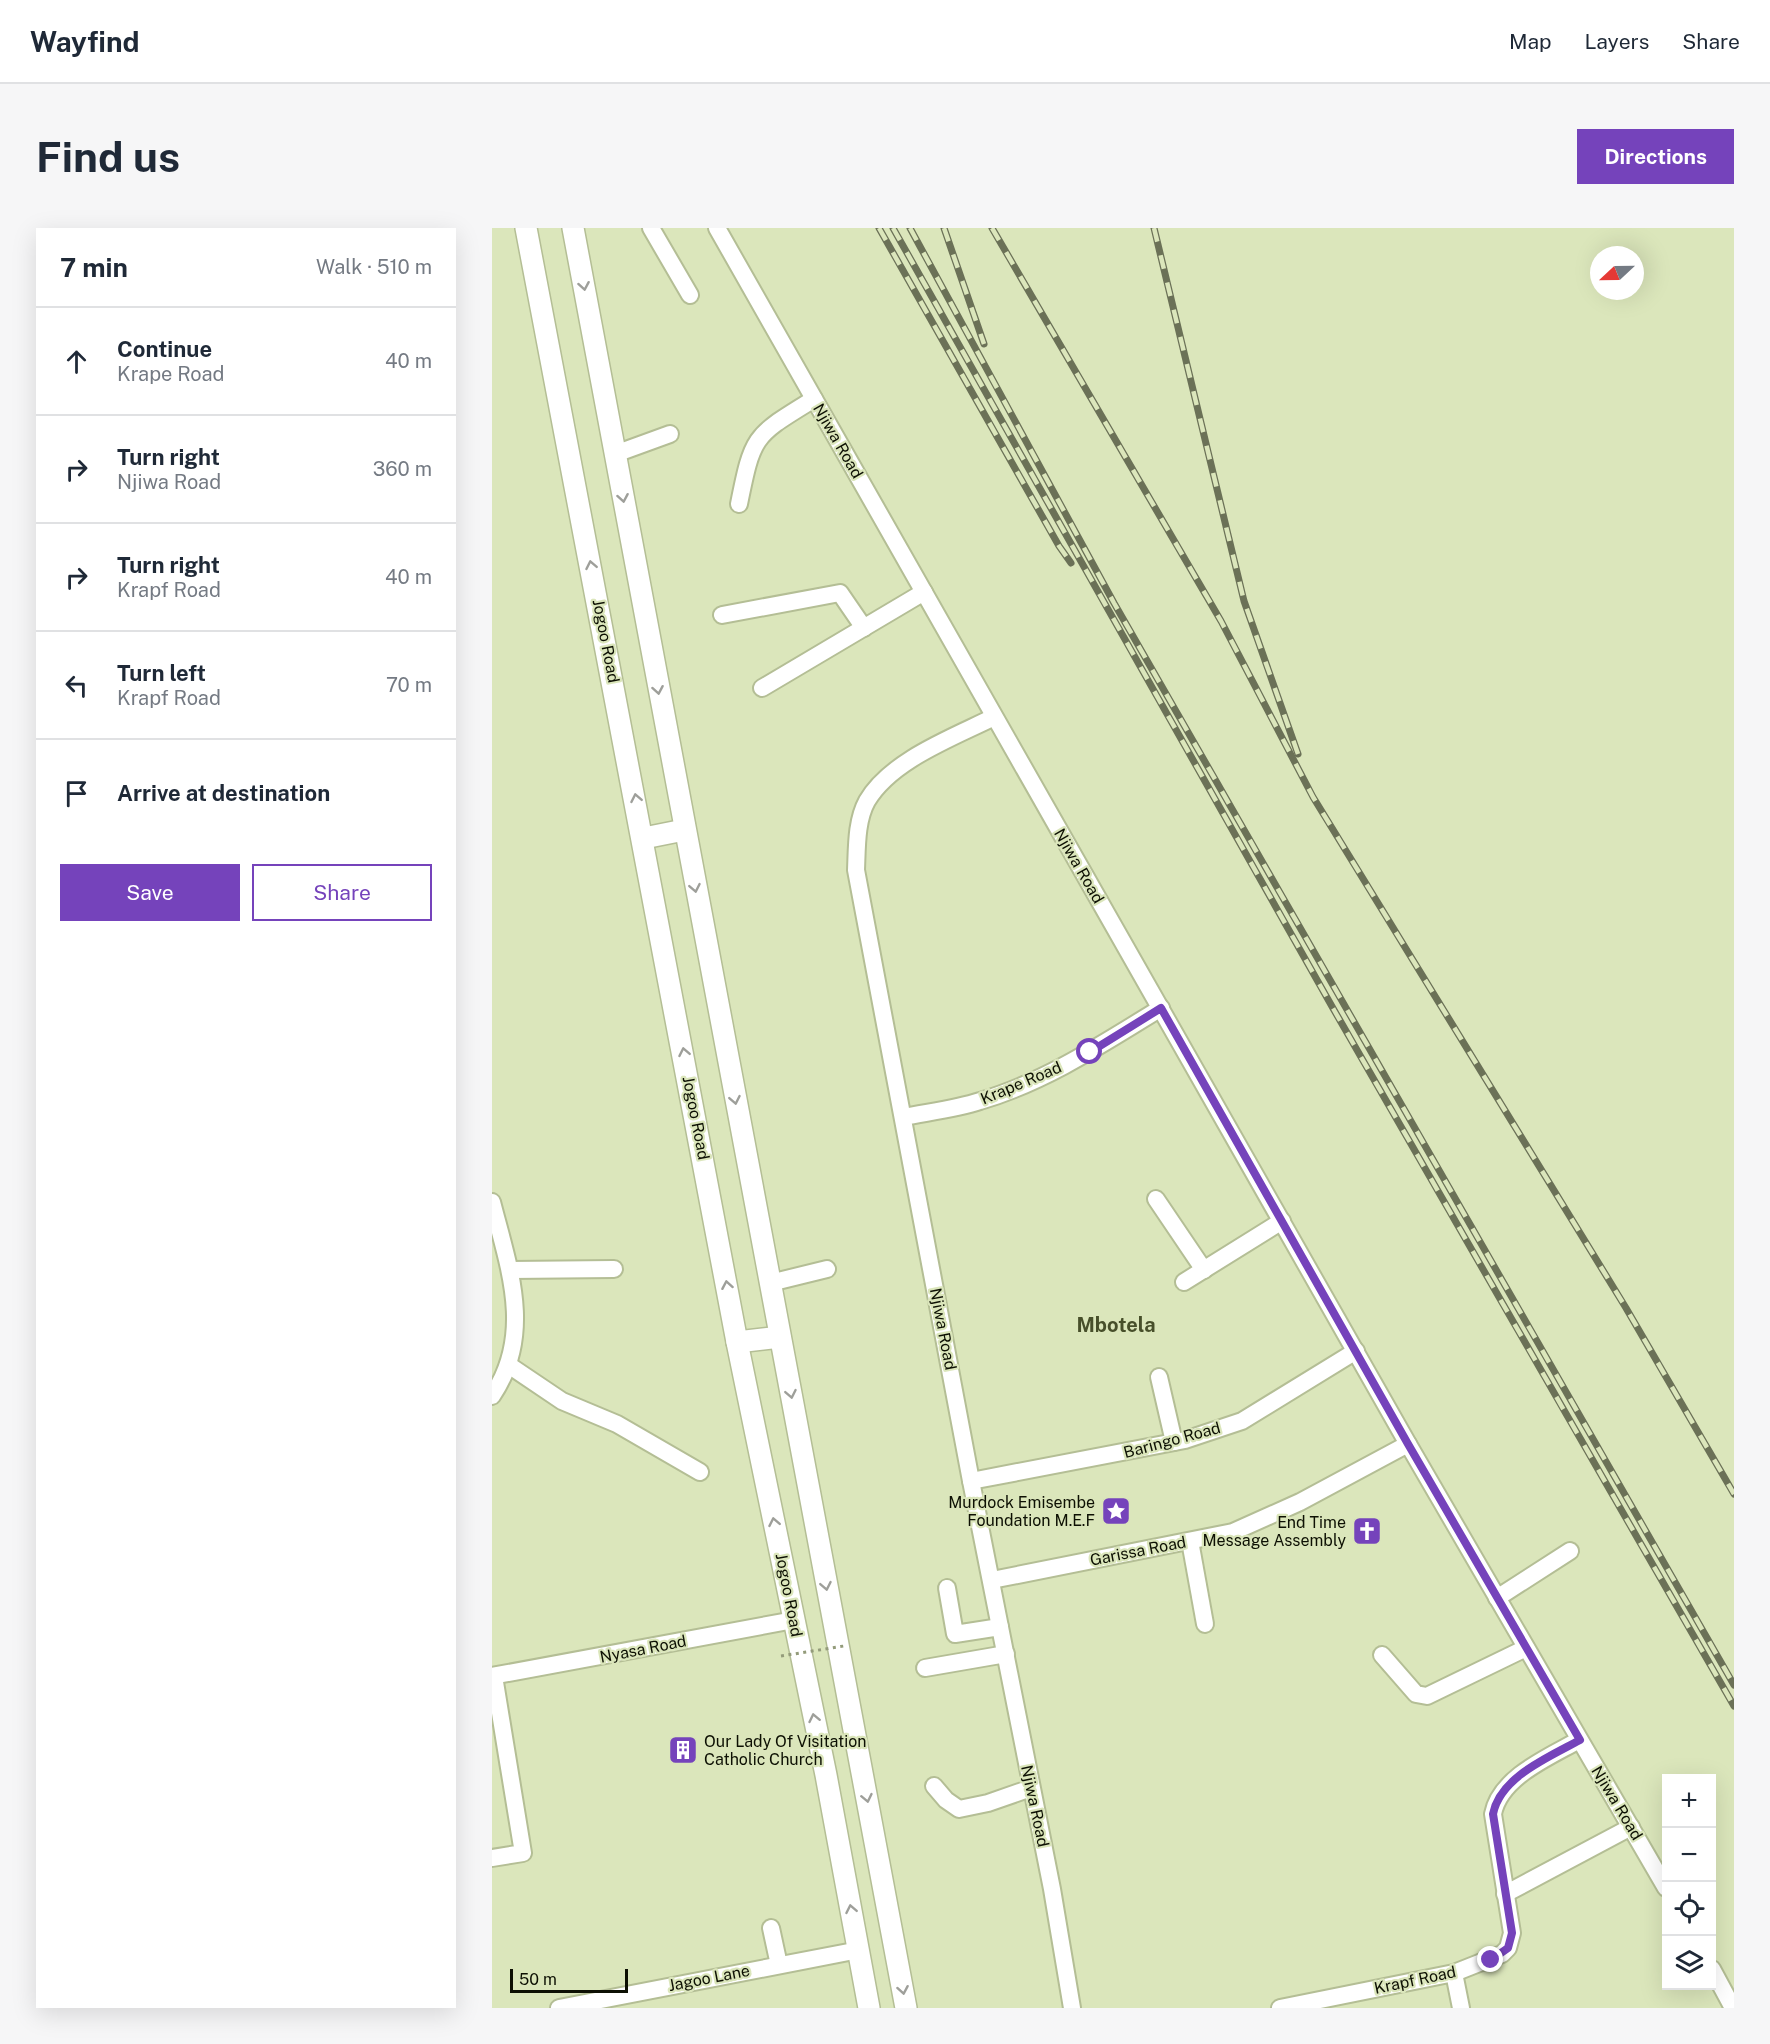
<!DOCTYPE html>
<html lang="en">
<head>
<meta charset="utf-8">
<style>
	body { margin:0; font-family:"Public Sans",sans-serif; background:#f6f6f7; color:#1f2937 }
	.controls { position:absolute; right:18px; bottom:18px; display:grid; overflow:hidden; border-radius:0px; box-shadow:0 6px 24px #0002 }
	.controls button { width:54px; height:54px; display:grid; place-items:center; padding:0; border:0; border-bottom:2px solid #e0e1e3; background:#fff; color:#1f2937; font:30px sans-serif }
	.compass { position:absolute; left:1098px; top:18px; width:54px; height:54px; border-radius:50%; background:#fff; box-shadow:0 6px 24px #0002; rotate:248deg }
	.scale { position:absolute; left:18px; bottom:15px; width:118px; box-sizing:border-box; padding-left:6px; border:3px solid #0d1003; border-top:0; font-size:16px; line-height:21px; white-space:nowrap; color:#0d1003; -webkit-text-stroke:4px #dbe6bb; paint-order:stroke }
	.stop { position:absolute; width:18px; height:18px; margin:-14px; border:4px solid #7543bb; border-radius:50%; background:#fff }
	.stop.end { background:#7543bb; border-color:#fff; box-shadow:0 2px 6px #0008 }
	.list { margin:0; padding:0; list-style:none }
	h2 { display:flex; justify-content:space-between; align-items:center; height:78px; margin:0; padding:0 24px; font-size:26px }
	h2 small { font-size:20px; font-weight:400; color:#747a83 }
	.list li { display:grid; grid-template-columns:39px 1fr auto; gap:18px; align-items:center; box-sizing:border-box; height:108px; padding:0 24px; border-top:2px solid #e0e1e3 }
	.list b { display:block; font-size:22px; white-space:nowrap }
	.list p { margin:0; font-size:20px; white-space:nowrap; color:#747a83 }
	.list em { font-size:20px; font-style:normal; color:#747a83 }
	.actions { display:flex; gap:12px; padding:18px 24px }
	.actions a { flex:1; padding:14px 0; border:2px solid #7543bb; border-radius:0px; text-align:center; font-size:21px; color:#7543bb }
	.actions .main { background:#7543bb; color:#fff }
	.icon { flex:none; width:33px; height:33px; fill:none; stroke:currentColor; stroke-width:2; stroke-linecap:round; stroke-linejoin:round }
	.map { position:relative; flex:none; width:1242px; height:1780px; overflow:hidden; border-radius:0px }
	header { display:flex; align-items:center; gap:36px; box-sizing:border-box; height:84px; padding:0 30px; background:#fff; border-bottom:2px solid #e0e1e3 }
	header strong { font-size:28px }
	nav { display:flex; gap:33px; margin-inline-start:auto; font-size:21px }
	.intro { display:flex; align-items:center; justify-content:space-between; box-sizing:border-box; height:144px; padding:0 36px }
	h1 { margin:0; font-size:42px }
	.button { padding:15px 27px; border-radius:0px; background:#7543bb; color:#fff; font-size:21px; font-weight:700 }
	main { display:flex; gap:36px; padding:0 36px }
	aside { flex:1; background:#fff; border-radius:0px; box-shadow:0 6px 24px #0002 }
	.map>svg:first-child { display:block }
</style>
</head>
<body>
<header>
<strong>Wayfind</strong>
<nav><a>Map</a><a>Layers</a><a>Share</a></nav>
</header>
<div class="intro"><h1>Find us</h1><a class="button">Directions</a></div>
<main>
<aside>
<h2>7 min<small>Walk · 510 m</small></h2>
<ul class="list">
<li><svg class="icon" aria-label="ahead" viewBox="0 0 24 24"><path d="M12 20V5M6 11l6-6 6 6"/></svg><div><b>Continue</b><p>Krape Road</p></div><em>40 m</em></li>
<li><svg class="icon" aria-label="right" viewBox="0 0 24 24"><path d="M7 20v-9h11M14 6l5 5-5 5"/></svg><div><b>Turn right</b><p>Njiwa Road</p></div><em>360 m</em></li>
<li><svg class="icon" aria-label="right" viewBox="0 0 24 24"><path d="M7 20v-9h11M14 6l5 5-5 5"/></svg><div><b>Turn right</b><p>Krapf Road</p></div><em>40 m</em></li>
<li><svg class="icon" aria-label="left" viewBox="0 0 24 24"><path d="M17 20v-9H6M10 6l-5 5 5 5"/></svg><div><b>Turn left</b><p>Krapf Road</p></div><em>70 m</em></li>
<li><svg class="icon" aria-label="arrive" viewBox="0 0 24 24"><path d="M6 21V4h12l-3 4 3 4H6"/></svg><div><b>Arrive at destination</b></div></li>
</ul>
<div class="actions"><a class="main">Save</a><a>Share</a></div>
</aside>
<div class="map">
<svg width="1242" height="1780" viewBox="0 0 1242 1780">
	<rect width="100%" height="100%" fill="#dbe6bb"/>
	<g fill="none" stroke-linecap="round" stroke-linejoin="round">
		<!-- minor casing -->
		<g stroke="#b4be95" stroke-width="20">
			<g id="minor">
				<path d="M159,0l39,67"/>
				<path d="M225,0l691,1216 258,444"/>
				<path d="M123,226l55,-20"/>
				<path d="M247,276c14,-70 15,-68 75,-105"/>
				<path d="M230,387l118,-22 24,35"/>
				<path d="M270,460l162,-96"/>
				<path d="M502,489c-40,20 -103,43 -127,84 -11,20 -10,47 -11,69l115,611 81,408 20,119"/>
				<path d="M411,889c25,-5 53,-8 77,-16 65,-19 124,-58 181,-93"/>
				<path d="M664,971l48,71"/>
				<path d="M0,974c17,66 42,132 0,194"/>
				<path d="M18,1042l104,-1"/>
				<path d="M692,1054l98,-61"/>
				<path d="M278,1055l57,-14"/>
				<path d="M18,1138l52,35 55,23 83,48"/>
				<path d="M667,1149l15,65"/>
				<path d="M479,1253l214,-41 57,-19 114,-70"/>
				<path d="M698,1313l15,83"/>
				<path d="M500,1352l241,-48 67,-30 108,-58"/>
				<path d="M455,1360l8,46 45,-7"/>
				<path d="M1005,1370l73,-47"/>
				<path d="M890,1427l34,39 11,2 99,-48"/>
				<path d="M433,1440l81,-14"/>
				<path d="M0,1448l302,-56"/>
				<path d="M442,1558l12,14 13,9 29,-6 43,-15"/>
				<path d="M0,1630l31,-5 -29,-177"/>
				<path d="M1013,1666l126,-67"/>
				<path d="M279,1700l8,37"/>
				<path d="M1220,1741l21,39"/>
				<path d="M962,1745l7,35"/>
				<path d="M67,1780l300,-58"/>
				<path d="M788,1780l174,-35 48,-19 6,-6 4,-15 -19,-119c7,-37 56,-57 86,-74"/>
			</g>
		</g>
		<!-- major casing -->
		<g stroke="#b4be95" stroke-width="24">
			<g id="major">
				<path d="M34,0l211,1114 89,433 43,233"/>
				<path d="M81,0l333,1780"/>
				<path d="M152,610l40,-8"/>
				<path d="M245,1114l43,-5"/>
			</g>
		</g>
		<!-- minor -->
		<use href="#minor" stroke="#fff" stroke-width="16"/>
		<!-- major -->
		<use href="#major" stroke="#fff" stroke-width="21"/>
		<!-- rail casing -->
		<g stroke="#6b7157" stroke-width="7">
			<g id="rail">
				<path d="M387,0l180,318 12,17"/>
				<path d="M401,0l441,782 400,696"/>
				<path d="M418,0l204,375 620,1082"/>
				<path d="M452,0l40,116"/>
				<path d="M500,0l229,393 92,176 313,511 108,186"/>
				<path d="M662,0l90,373 54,153"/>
			</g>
		</g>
		<!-- rail -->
		<use href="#rail" stroke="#dbe6bb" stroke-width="4.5" stroke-dasharray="14" stroke-linecap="butt"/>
		<!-- path-bridge -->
		<path stroke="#939b7a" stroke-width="3" stroke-dasharray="3 4.5" stroke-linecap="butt" d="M289,1428l63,-10"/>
	</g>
	<!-- one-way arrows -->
	<defs><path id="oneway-chevron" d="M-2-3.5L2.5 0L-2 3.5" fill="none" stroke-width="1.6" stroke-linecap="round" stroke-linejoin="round" transform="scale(1.5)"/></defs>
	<g stroke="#9e9f9a">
		<use href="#oneway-chevron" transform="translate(92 58) rotate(80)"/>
		<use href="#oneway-chevron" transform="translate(131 270) rotate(80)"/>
		<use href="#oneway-chevron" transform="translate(99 337) rotate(-101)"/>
		<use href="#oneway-chevron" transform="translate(166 462) rotate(80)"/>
		<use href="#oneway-chevron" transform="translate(144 570) rotate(-101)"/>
		<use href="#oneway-chevron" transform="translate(203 660) rotate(79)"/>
		<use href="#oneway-chevron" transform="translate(192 824) rotate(-101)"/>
		<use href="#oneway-chevron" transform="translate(243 872) rotate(79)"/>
		<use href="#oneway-chevron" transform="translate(235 1057) rotate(-100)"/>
		<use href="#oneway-chevron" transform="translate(299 1166) rotate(79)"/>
		<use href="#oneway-chevron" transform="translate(282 1294) rotate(-101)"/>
		<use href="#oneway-chevron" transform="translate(334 1358) rotate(79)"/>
		<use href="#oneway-chevron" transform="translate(322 1490) rotate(-102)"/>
		<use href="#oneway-chevron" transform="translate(375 1570) rotate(78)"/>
		<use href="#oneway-chevron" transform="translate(359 1681) rotate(-101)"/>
		<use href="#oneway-chevron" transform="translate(411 1762) rotate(80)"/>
	</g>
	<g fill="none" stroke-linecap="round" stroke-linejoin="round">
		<!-- route -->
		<path stroke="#7543bb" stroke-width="8" d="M598,824l71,-44 247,436 172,296c-31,17 -80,37 -87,74l19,119 -4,15 -17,12"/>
	</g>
	<!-- icons -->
	<defs>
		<g id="sight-square" transform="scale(1.5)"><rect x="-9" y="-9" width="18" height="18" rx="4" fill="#7543bb" stroke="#dbe6bb"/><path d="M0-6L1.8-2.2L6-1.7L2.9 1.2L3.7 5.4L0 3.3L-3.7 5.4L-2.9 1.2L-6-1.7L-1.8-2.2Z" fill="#fff"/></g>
		<g id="church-square" transform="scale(1.5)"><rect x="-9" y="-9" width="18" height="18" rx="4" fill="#7543bb" stroke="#dbe6bb"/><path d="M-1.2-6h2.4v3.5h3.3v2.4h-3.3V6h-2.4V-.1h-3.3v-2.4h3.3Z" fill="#fff"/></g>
		<g id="building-square" transform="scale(1.5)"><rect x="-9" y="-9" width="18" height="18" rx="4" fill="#7543bb" stroke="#dbe6bb"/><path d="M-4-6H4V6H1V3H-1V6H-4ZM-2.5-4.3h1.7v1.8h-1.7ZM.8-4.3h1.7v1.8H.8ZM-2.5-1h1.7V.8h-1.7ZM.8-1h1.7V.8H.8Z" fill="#fff"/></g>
	</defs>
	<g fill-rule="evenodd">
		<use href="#sight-square" x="624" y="1283"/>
		<use href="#church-square" x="875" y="1303"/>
		<use href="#building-square" x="191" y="1522"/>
	</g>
	<g text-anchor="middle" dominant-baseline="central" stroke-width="4.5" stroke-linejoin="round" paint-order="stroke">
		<!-- street labels -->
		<g font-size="16" fill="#0d1003" stroke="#dbe6bb">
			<text transform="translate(346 213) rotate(60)">Njiwa Road</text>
			<text transform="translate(114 413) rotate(79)">Jogoo Road</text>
			<text transform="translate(587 638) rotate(60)">Njiwa Road</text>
			<text transform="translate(529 855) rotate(-23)">Krape Road</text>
			<text transform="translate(204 890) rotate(79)">Jogoo Road</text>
			<text transform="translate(451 1101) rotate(79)">Njiwa Road</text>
			<text transform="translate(680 1212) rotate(-15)">Baringo Road</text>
			<text transform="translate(646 1323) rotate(-11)">Garissa Road</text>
			<text transform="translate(297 1367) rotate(79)">Jogoo Road</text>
			<text transform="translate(151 1421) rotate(-11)">Nyasa Road</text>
			<text transform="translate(1125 1575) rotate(59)">Njiwa Road</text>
			<text transform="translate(543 1578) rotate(78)">Njiwa Road</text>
			<text transform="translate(217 1750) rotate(-11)">Jagoo Lane</text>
			<text transform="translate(923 1752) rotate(-12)">Krapf Road</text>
		</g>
		<!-- poi labels -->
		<g font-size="16" fill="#0d1003" stroke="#dbe6bb" text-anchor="end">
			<text x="603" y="1274">Murdock Emisembe<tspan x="603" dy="18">Foundation M.E.F</tspan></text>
			<text x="854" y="1294">End Time<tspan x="854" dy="18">Message Assembly</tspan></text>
			<text x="212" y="1513" text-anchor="start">Our Lady Of Visitation<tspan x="212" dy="18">Catholic Church</tspan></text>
		</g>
		<!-- quarter labels -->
		<g font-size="20" font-weight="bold" fill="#474f2a" stroke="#dbe6bb">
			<text x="624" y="1097">Mbotela</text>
		</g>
	</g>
</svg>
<div class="controls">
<button>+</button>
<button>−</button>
<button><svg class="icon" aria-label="locate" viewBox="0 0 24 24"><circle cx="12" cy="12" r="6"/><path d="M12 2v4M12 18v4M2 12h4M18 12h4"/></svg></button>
<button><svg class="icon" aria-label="layers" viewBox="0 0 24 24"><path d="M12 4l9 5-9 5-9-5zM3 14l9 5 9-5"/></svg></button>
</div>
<svg class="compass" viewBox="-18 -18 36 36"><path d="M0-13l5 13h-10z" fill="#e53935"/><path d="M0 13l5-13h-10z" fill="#747a83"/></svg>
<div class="scale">50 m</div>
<div class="stop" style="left:598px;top:824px"></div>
<div class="stop end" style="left:999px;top:1732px"></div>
</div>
</main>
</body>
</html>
